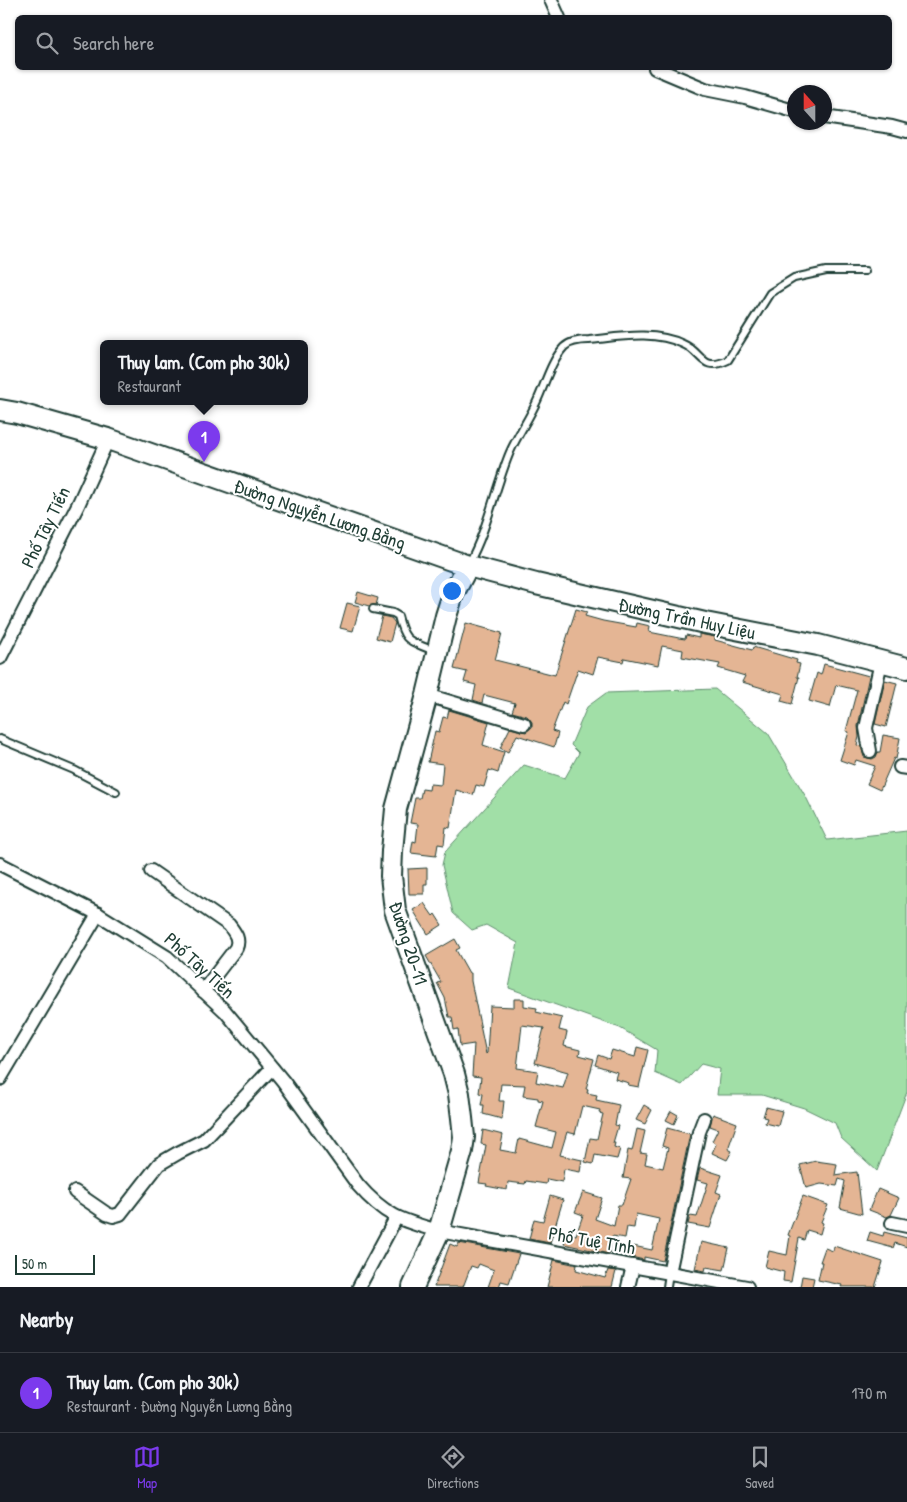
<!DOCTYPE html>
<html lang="en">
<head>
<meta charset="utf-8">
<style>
	body { margin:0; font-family:"Patrick Hand",sans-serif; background:#242831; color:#f1f3f6 }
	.compass { position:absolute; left:787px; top:85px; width:45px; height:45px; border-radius:50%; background:#171b24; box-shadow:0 1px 4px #0004; rotate:339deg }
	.scale { position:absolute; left:15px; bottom:12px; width:80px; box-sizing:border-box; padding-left:5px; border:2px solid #1f3d34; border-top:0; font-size:14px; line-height:18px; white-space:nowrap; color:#1f3d34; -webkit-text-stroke:4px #fff; paint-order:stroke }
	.you { position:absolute; left:451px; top:590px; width:18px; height:18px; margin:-12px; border:4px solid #fff; border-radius:50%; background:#1a73e8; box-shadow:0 0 0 8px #1a73e833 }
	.badge { display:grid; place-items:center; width:32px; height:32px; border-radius:50%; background:#7c3aed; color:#fff; font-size:16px; font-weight:700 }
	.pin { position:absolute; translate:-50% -41px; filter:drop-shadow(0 1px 2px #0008) }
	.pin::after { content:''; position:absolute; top:26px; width:18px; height:15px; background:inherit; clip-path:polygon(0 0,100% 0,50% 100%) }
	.popup { position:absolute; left:100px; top:340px; width:208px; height:65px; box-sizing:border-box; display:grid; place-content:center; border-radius:8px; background:#171b24; filter:drop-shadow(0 1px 4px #0005); font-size:16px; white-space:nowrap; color:#9ea1a6 }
	.popup b { font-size:19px; color:#f1f3f6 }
	.popup::after { content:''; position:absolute; left:50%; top:100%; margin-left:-10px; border:10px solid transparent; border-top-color:#171b24 }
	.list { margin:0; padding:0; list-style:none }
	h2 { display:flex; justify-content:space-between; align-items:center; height:65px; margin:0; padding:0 20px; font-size:21px }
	h2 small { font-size:16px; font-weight:400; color:#9ea1a6 }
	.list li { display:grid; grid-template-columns:32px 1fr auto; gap:15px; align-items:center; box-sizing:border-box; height:80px; padding:0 20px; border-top:1px solid #363941 }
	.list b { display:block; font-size:19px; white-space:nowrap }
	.list p { margin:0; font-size:16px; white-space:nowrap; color:#9ea1a6 }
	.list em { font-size:16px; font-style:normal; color:#9ea1a6 }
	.icon { flex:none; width:28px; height:28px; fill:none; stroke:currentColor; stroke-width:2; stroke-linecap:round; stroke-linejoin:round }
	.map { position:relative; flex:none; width:907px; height:1287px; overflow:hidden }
	.search { position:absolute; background:#171b24; box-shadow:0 1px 4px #0004; left:15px; right:15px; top:15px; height:55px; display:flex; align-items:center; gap:12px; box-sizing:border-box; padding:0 18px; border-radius:8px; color:#9ea1a6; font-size:19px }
	.sheet { height:145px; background:#171b24 }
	nav { display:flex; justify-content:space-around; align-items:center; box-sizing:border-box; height:70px; border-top:1px solid #363941; background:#171b24; font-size:14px; color:#9ea1a6 }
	nav a { display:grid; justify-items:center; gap:2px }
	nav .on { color:#7c3aed }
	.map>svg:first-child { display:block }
</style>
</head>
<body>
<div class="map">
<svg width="907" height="1287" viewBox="0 0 907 1287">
	<rect width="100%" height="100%" fill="#fff"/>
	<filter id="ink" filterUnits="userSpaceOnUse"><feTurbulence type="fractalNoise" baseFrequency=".02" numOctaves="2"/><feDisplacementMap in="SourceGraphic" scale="10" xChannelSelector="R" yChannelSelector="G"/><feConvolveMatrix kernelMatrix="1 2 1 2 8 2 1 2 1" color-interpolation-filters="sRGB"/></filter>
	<g filter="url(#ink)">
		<!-- green -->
		<path fill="#a1dfa7" stroke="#608e6e" d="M715,689l53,44 38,64 21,43 80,-9v261l-30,79 -36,-33 -6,-15 -31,-15 -42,-13h-45l3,-26 -19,-5 -19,21 -27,-12 2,-23 -37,-22 -111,-40 9,-45 -32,-18 -14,5 -19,-17 -11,-48 3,-13 79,-87 41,13 14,-25 -8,-8 16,-38 19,-14z"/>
		<!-- building -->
		<g fill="#e4b594" stroke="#1f3d34" fill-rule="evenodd">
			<path d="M358,592l20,6 -2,7 -7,1 -14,-4z"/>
			<path d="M347,603l13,3 -7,25 -13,-3z"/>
			<path d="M576,609l11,3 -2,4 18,5 33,6 1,-4 13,3 -1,6 30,6 6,1 1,-4 13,3v-4l16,3v3l37,10 1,-3 44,13 -1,3 4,1 -3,13h2l-7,27 -11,-3 2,-7 -41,-12 3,-6 -27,-8 2,-4 -38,-7 1,-7 -21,-4 -4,19 -34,-7 -1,4 -25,-5 -5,17 -15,-5 -12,35 -3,-2 -11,29 6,2 -4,14 -37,-12 -9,17 -8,-4 10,-20 16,4 6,-5v-5l-5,-6 -15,-4 3,-9 -31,-8 -2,8 -9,-3 3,-15 -12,-3 3,-10 -13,-3 12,-46 36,10 -7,27 60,15z"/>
			<path d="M382,616l9,2 4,5 -5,19 -14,-4z"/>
			<path d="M824,664l45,12 -11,50 1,11 -2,8 4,1 3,11 8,2 4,-2 2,-5h2l3,-17 17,3 -4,21 -2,-1 -14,32 -13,-6 8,-18 -19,-6 -2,5 -14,-5 9,-28 -3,-1 11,-41 -21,-5 -6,22 -21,-6 8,-28 4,2z"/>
			<path d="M885,680l12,3 -11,44 -11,-3z"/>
			<path d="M449,710l40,12 -6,23 21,7 -6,21 -9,-3 -5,17 -8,-2 -3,10 -17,-5 -6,38 -4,-1 -2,18 -6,-1 -2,12 -25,-3 2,-12 3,1 2,-18 -8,-1 5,-25h5l2,-9 7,1 1,-6 11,1 2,-21 -15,-2 7,-31 4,1 4,-15 4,1z"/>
			<path d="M427,868v16h-3v10h-15l-1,-25z"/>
			<path d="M424,903l9,13 2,-2 7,11 -14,9 -15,-24z"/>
			<path d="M455,939l5,9 -4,2 13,23h2v8l15,73 1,-1 3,-47 24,1v-8h10v7l13,2 -1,4 26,6 -3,12 8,2 -3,14 16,4 -1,5 15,4 -8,30h2l-1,4 10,2 -1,5 23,5 -4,20 3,1 -5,17h2l-1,4 6,2 -3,10 -22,-4 -2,9 -8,-2 5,-24 7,1 6,-25 -4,-1 1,-3 -18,-4 -7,28 -8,-2 -7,23 22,5 -2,12 -16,-3 -2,13 -15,-3 -1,5 -20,-3 -1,3 -17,-2 -1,8 -21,-4 1,-2 -8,-1 7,-38 -5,-1 2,-14 20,5 -3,15 16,3 3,-14 33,9 4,-16 -20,-5 7,-26 -5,-1v-2l-15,-2 2,-11 -24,-1 -2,17h5l-2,18 -19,-5 1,-9h-3l2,-11 -4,-1 2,-16 -9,-1 2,-32 -14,2 -2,-17 -4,1 -2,-13h-3l-4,-19 -8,-15 4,-1 -15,-26zM522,1025l22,3 -9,35 33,9 -5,16 -27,-6 2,-11 -21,-3z"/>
			<path d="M637,1047l11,3 -9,37 -11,-2 1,-2 -14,-4 2,-7 -22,-7 3,-10 11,4 3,-9 23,7z"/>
			<path d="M644,1105l8,5 -7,14 -9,-4z"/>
			<path d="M766,1107l16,4 -4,15 -13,-3 2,-5 -4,-1z"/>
			<path d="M671,1111l7,4 -4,9 -8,-4z"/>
			<path d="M713,1114l24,9 -9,26 4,2 -5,9 -15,-7 4,-9 -4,-3 6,-12 -8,-3z"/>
			<path d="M667,1128l23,6 -27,127 -19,-4v3l-13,-3 2,-11 19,4 7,-31 -23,-5 -2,14 -7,-1 -2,11 -13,-2 -3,18 -45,-10 4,-11 8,2 7,-20 -8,-3 8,-20 19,6 -7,21 19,7 4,-21h4l9,-26 -8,-1 5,-28 4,1 5,-22 8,2 -5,22 7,1 -2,10 18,4 5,-20 -6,-2z"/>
			<path d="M816,1161l21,3 -2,11 22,-3 5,42 -22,-6 5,-27 -6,-2 -2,7 -16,-2 -15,4 -6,-23z"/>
			<path d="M700,1168l22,7 -6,17 5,2 -11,34 -22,-4 2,-8 7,1 11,-34 -11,-3z"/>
			<path d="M878,1189l21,9 -8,17 -4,2 -18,-7z"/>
			<path d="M550,1196l13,4 -13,43 -21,-4 5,-20 9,2z"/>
			<path d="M803,1196l25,9 -7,17 2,1 -3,11 -13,-4 -3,10 -5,-2 -8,44 -8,-1 1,-9 -19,-5 4,-16 18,4 3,-19 -2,-1z"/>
			<path d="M870,1232l13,4 1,-4 23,6v9l-12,-4 -2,5 -26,-7z"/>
			<path d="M701,1242l28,6 -5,22 -18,-3 -1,4 -10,-2z"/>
			<path d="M459,1243l60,11 -10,29 -8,-2 -2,6h-11l6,-17 -15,-6 -2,4 -6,-2 -8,21h-29l16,-43 7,3z"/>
			<path d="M834,1246l49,16 -8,25h-34l1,-2 -24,-5 4,-18h-2l5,-14 8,3z"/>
			<path d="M554,1260l23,5 -1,5 29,8 3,-8 8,1 -4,16h-65z"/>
			<path d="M802,1276l12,2 -2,9h-12z"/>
		</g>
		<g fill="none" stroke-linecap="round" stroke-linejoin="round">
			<!-- service casing -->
			<g stroke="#1f3d34" stroke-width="10">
				<g id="service">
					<path d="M469,563c19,-35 26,-75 41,-111 8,-18 19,-33 27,-51 8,-17 14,-40 27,-54 6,-6 16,-7 25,-7 31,-3 64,-10 94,4 20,8 18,29 45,16l42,-67 24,-15 32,-7h39"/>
					<path d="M373,609l20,4 5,3c7,28 11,24 36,35"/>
					<path d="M0,739l74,31 42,22"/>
					<path d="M667,1287l2,-14"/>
				</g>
			</g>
			<!-- minor casing -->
			<g stroke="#1f3d34" stroke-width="16">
				<g id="minor">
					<path d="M551,0l8,18"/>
					<path d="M655,68l50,21 40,8 49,14"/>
					<path d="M824,117l68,10 15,4"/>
					<path d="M0,658l78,-153 30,-66"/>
					<path d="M427,695l97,29"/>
					<path d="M870,751l-4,-23 15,-66"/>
					<path d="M900,767l7,1"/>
					<path d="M0,864l98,50 69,43 58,54 20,24 38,46 75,104c26,30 43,36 81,46l308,56"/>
					<path d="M151,871l78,54c6,8 11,14 7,23l-33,43"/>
					<path d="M0,1079l98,-165"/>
					<path d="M75,1192l32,22 6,2 7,-2 39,-50 19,-11 26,-13 68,-72"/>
					<path d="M892,1223l15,3"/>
					<path d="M669,1273l30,-141 5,-13"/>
					<path d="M359,1287l37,-69"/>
					<path d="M628,1287l5,-21"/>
				</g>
			</g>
			<!-- trunk casing -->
			<g stroke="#1f3d34" stroke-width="24">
				<g id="trunk">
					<path d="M0,410l17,3 91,26 360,127 68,18 169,39 113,22 89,23"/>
					<path d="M413,1287l26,-56 23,-80 2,-14 -2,-19 -3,-24 -5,-20 -59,-164 -4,-34 1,-25 4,-42 31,-114 19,-79 7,-22 15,-28"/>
				</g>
			</g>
			<!-- service -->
			<use href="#service" stroke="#fff" stroke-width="6"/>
			<!-- minor -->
			<use href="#minor" stroke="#fff" stroke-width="12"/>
			<!-- trunk -->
			<use href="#trunk" stroke="#fff" stroke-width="20"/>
		</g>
	</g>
	<g text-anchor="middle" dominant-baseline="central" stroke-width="4" stroke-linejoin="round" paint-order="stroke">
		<!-- street labels -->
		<g font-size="19" fill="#1f3d34" stroke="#fff">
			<text transform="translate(320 514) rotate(19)">Đường Nguyễn Lương Bằng</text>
			<text transform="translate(45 527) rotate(-64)">Phố Tây Tiến</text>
			<text transform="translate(687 618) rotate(12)">Đường Trần Huy Liệu</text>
			<text transform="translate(409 943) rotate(72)">Đường 20-11</text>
			<text transform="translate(200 965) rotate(42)">Phố Tây Tiến</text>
			<text transform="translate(592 1240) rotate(10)">Phố Tuệ Tĩnh</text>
		</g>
	</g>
</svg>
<svg class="compass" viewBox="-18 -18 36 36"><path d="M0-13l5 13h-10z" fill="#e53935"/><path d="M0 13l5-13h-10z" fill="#9ea1a6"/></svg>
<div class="scale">50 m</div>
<div class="you"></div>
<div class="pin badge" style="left:204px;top:462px">1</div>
<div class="popup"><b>Thuy lam. (Com pho 30k)</b>Restaurant</div>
<div class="search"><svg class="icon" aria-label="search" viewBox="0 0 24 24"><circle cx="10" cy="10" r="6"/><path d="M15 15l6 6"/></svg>Search here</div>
</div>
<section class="sheet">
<h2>Nearby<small></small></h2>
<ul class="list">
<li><span class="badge">1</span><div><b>Thuy lam. (Com pho 30k)</b><p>Restaurant · Đường Nguyễn Lương Bằng</p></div><em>170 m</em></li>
</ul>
</section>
<nav>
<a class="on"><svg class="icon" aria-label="map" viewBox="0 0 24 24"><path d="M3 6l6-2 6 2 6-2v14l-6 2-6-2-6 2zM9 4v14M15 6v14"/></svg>Map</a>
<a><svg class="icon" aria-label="directions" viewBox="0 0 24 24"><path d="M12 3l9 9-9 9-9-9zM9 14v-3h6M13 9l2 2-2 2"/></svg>Directions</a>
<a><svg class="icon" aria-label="saved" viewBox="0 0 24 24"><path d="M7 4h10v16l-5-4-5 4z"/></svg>Saved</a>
</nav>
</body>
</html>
